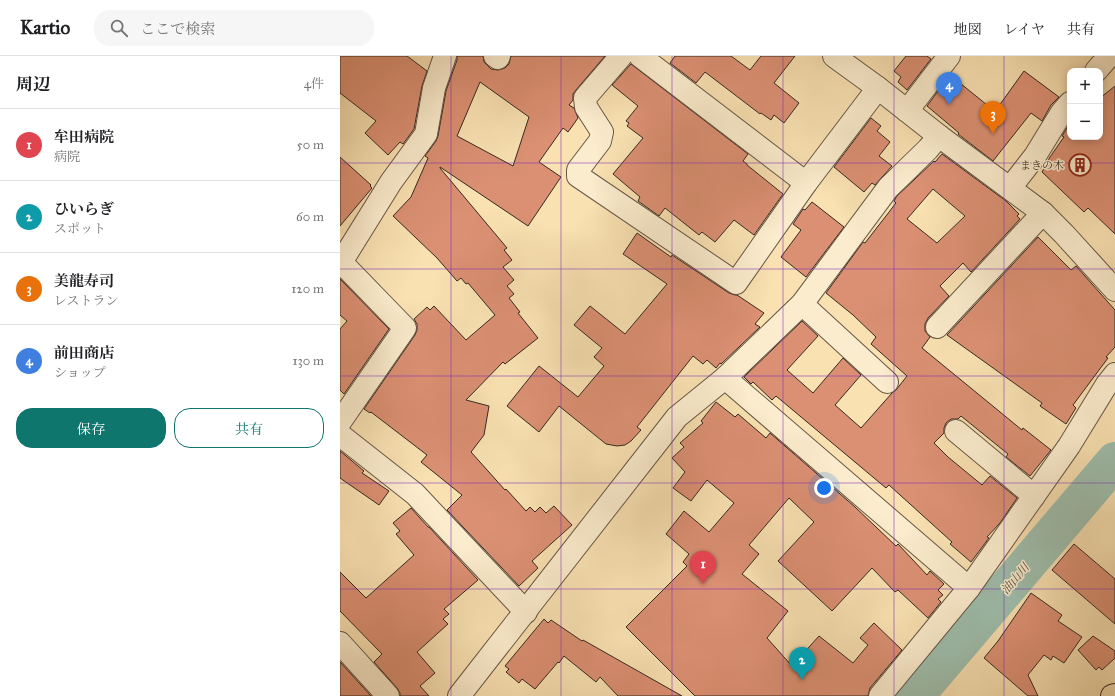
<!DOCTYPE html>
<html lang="ja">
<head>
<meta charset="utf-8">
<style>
	body { margin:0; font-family:"IM FELL Great Primer","Noto Serif JP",serif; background:#f6f6f6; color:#202124 }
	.controls { position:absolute; right:12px; top:12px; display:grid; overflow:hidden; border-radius:8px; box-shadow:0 2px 10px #0003 }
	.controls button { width:36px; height:36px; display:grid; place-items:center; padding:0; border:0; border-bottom:1px solid #e0e0e0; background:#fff; color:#202124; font:20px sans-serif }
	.you { position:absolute; left:484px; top:432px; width:14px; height:14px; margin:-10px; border:3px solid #fff; border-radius:50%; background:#1a73e8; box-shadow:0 0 0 6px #1a73e833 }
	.badge { display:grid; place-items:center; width:26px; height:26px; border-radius:50%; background:#0f766e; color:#fff; font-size:13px; font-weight:700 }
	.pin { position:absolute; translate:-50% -33px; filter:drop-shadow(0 1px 2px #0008) }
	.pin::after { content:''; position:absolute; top:21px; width:14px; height:12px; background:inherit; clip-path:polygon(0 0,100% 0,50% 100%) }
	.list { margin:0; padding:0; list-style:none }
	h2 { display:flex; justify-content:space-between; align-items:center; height:52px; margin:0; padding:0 16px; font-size:17px }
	h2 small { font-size:13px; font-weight:400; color:#757577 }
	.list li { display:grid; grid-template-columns:26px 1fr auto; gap:12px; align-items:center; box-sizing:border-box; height:72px; padding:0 16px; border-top:1px solid #e0e0e0 }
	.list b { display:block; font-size:15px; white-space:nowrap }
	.list p { margin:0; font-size:13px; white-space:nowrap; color:#757577 }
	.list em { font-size:13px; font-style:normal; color:#757577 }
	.actions { display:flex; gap:8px; padding:12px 16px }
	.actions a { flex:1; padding:9px 0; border:1px solid #0f766e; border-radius:16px; text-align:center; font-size:14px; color:#0f766e }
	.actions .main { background:#0f766e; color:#fff }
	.icon { flex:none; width:22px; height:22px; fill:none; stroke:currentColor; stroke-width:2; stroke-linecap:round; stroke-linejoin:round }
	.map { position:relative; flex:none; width:775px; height:640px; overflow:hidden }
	header { display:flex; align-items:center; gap:24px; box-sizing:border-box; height:56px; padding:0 20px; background:#fff; border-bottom:1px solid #e0e0e0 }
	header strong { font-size:19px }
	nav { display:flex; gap:22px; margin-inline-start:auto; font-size:14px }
	.search { width:280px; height:36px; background:#f6f6f6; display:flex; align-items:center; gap:10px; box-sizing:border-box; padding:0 14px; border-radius:16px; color:#757577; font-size:15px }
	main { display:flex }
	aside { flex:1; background:#fff }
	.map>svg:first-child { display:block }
</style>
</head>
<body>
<header>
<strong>Kartio</strong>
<div class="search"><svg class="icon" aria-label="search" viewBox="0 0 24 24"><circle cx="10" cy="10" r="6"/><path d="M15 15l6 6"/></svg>ここで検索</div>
<nav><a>地図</a><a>レイヤ</a><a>共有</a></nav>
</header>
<main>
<aside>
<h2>周辺<small>4件</small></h2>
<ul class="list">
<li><span class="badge" style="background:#e0444e">1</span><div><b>牟田病院</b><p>病院</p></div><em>50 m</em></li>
<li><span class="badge" style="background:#0f9aa8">2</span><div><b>ひいらぎ</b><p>スポット</p></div><em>60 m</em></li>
<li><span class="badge" style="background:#e8710a">3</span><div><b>美龍寿司</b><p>レストラン</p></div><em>120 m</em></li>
<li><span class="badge" style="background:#3f7fe0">4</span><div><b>前田商店</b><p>ショップ</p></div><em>130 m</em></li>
</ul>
<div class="actions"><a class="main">保存</a><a>共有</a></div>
</aside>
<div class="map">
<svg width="775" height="640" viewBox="0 0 775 640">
	<rect width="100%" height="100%" fill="#f9e1b2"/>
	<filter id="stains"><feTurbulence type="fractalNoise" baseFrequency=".005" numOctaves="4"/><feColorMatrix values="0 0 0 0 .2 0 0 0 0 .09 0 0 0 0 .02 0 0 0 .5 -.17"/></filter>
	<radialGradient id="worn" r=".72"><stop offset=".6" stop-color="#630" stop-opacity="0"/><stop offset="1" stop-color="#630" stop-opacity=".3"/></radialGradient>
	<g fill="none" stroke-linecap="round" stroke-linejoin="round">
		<!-- river -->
		<path stroke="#9ebead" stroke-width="38" d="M575,640l200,-235"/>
	</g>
	<!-- building -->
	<g fill="#db9073" stroke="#362923" fill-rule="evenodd">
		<path d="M0,0h67l20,15 -5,15 -8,43 -11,15 -3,-2 -12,13 -23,-22 11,-12 -36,-28z"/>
		<path d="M117,0h26l1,6 7,7 7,1 7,-2 4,-4 2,-8h94l-29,34 -3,4v6l-4,5 5,3 4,10 -10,14 -5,-4 -24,34 22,15 -33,49 -88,-59v1l67,80 -3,2 8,10 -9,7 11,13 -7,6 7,8 -5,4 11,14 -2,1 20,25 -33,26 -2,-2 -37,38 23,6 -5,29 -13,17 34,38 1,-1 20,22 4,-4 5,5 5,-5 6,6 8,-7 18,19 -40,36 6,7 -19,18 -72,-76 15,-15 -41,-33 6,-7 -56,-43 -1,1 -6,-4 51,-74 2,-5v-6l-3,-5 13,-12 3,3 4,-4 32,34 29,-25 -27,-32 -2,1 -5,-6 -4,3 -20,-23 -44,-42 18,-19 17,-39 -3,-2 11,-15 2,-5 8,-45 11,-31zM140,26l49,35 -16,49 -56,-30z"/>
		<path d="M335,0h56l19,14 11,-14h34l-21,27 25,20 -15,20 -10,-8 -3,5 -10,-7 -1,1 -55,-42 -9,11 -26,-20z"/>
		<path d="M566,0h21l4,3 -24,31 -9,-8 3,-5 -7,-6z"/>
		<path d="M291,8l117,90 -5,7 4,3v1l36,29 -29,41 -20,-15 -19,22 -13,-10 -3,3 -34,-27 -6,8 -21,-15 2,-4 -27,-23 30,-36 -16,-12 2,-3 -3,-2 12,-15 -26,-21z"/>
		<path d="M684,15l35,26 -8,8 -9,16 -11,-8 -38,48 -35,-27 1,-1 -32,-27 23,-31 42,34 1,-1 3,2z"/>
		<path d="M775,30v148l-27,-26 -4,4 -42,-40 8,-15 14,-20 -2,-1 8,-13v14h30v-39z"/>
		<path d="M531,62l10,8 -4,5 13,11 -11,14 13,10 -17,19 -3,-2 -8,9 -30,-25z"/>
		<path d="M602,98l64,47 13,13 -2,2 3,3 -49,53 -8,-9 -23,23 9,10 -21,22 -3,6v7l5,6 -8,11 100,82 1,-2 28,22 -21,26 -24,-19 2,-3 -47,-38 -3,3h-7l-5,4 -2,5v5l-10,10 14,14 34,28 8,-9 27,22 -17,25 -13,14 2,1 -18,24 -21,-18 2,-2 -63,-57 -3,3 -110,-92 -4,4 -19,-18 -2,2 -7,-7 58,-56 16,15 -31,34 26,23 30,-35 18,17 -26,30 26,23 31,-35 4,-3 11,-14 -36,-32 5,-7 -23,-22 -27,-22 37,-51 2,1 31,-40 -2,-2 3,-5 37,-35 1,1zM593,133l32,27 -28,27 -30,-24z"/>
		<path d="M0,101l31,28 -1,1 2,2 -32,38z"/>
		<path d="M472,146l32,25 -38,50 -25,-20 20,-27 -8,-6 10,-15 2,1z"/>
		<path d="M297,177l34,24 1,-2 57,38 6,2h2l27,18 -9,11 5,3 -39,37 -1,-1 -4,5 -9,-8 -4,4 -10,-8 -56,71 4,3 -10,11 -6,4 -8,1 -11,-2 -47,-38 -20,26 -32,-26 32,-40 39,31 26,-31 -10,-9 8,-9 -28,-23 16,-19 35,28 42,-50 -44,-30z"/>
		<path d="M698,181l33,33 5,-4 39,44v37l-9,10 2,1 -35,47 3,3 -10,16 -26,-18 2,-3 -95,-68z"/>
		<path d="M0,223l49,50 -45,65 -4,-4v-61l7,-8 -7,-6z"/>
		<path d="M376,346l19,15 3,-3 28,24 4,-5 85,74 41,39 2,-2 29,31 3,-4 14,13 -6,6 5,5 -5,4 3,3 -13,16 -30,-28 -3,2 -23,-24 -40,43 -54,-50 36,-39 -25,-24 -40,47 10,9 -17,20 46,37 -21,27 25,28 27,-30 34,27 15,-18 -8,-7 14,-15 28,27 -32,38 -2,8h-173l-69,-69 61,-61 -4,-4 6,-8 -23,-20 18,-23 25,21 25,-29 -27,-23 -16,21 -18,-13 12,-16 -13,-14 12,-11 -4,-4 23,-20 -2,-2z"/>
		<path d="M0,395l24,20 -2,2 27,18 -10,14 -39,-27z"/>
		<path d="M71,452l17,19h1l49,53 -34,29 5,5 -6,5 5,5 -31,28 18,21 -15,13 9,10h-29v-3l-3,-5 -23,-26 8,-8 -42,-43v-39l26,26 48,-43 -18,-21 4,-3 -7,-8z"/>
		<path d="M734,488l41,35v45l-63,-54z"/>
		<path d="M691,537l31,22 -4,6 24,16 -18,26 -11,-7 -2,4 -7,-5 -16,20 10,21h-10l-44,-38 14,-17z"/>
		<path d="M204,563l4,4 3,-3 31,21 1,-1 99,56h-64l-18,-19 -4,5 -32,-26 -5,7 -1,-1 -23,27 -13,-10 -3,4 -13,-11 3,-3 -4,-3z"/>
		<path d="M753,580l22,15v7l-13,12 -3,-3 -3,3 -18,-20z"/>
		<path d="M0,606l31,34h-31z"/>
	</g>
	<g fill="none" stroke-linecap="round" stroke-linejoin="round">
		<!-- minor casing -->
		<g stroke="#675747" stroke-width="24">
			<g id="minor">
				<path d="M155,0l3,2 1,-2"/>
				<path d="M281,0l-36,42 1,9 16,25 -2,9 -22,29v6l158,107 70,-100 72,-95"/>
				<path d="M300,0l166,127"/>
				<path d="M494,0l44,32 61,48 104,77 21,21 51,56"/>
				<path d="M756,15l13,-15"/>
				<path d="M567,55l42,-55"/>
				<path d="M670,132l25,-32 27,-44 8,-9"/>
				<path d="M0,208l51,-82 35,-48 8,-46 11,-32"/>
				<path d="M462,248l85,78"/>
				<path d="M597,271l106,-114"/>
				<path d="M385,322l244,210"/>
				<path d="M0,366l65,-94 -64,-66"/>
				<path d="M616,375l78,65"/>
				<path d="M0,379l75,59 111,118"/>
				<path d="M0,587l48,53"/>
				<path d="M119,640l218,-279 48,-39 77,-74 86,-116 40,-39 11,-13"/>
				<path d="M540,640l89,-108 100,-142 38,-62 8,-10"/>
			</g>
		</g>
		<!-- highway casing -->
		<g stroke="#362923" stroke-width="24">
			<path id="highway" d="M772,640l3,-1"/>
		</g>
		<!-- minor -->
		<use href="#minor" stroke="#fbeccd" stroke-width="22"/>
		<!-- highway -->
		<use href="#highway" stroke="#f9e1b2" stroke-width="22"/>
	</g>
	<!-- grid -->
	<path fill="none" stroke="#7b2cbf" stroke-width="1" stroke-opacity="0.55" d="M111,0v640M221,0v640M332,0v640M443,0v640M554,0v640M664,0v640M0,107h775M0,213h775M0,320h775M0,427h775M0,533h775"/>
	<!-- icons -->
	<defs>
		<g id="building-ring" transform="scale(1.15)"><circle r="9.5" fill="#fbeccd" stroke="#8f2418" stroke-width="1.5"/><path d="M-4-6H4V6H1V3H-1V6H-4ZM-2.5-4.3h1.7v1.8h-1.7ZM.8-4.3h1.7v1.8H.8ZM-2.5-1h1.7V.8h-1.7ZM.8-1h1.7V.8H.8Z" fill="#8f2418"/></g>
	</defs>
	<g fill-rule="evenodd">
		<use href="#building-ring" x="740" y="109"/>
	</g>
	<g text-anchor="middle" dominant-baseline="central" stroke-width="3" stroke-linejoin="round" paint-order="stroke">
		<!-- poi labels -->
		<g font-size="11" fill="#362923" stroke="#fbeccd" text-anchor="end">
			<text x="724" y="109">まきの木</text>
		</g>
		<!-- water labels -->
		<g font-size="12" font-style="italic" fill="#504e46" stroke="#fbeccd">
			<text transform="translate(675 523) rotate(-50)">油山川</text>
		</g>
	</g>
	<rect width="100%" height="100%" filter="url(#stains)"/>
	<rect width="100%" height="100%" fill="url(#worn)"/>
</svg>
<div class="controls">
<button>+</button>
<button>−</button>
</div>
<div class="you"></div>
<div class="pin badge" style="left:363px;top:528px;background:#e0444e">1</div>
<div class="pin badge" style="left:462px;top:624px;background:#0f9aa8">2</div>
<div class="pin badge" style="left:653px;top:78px;background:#e8710a">3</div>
<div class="pin badge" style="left:609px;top:49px;background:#3f7fe0">4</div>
</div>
</main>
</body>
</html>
